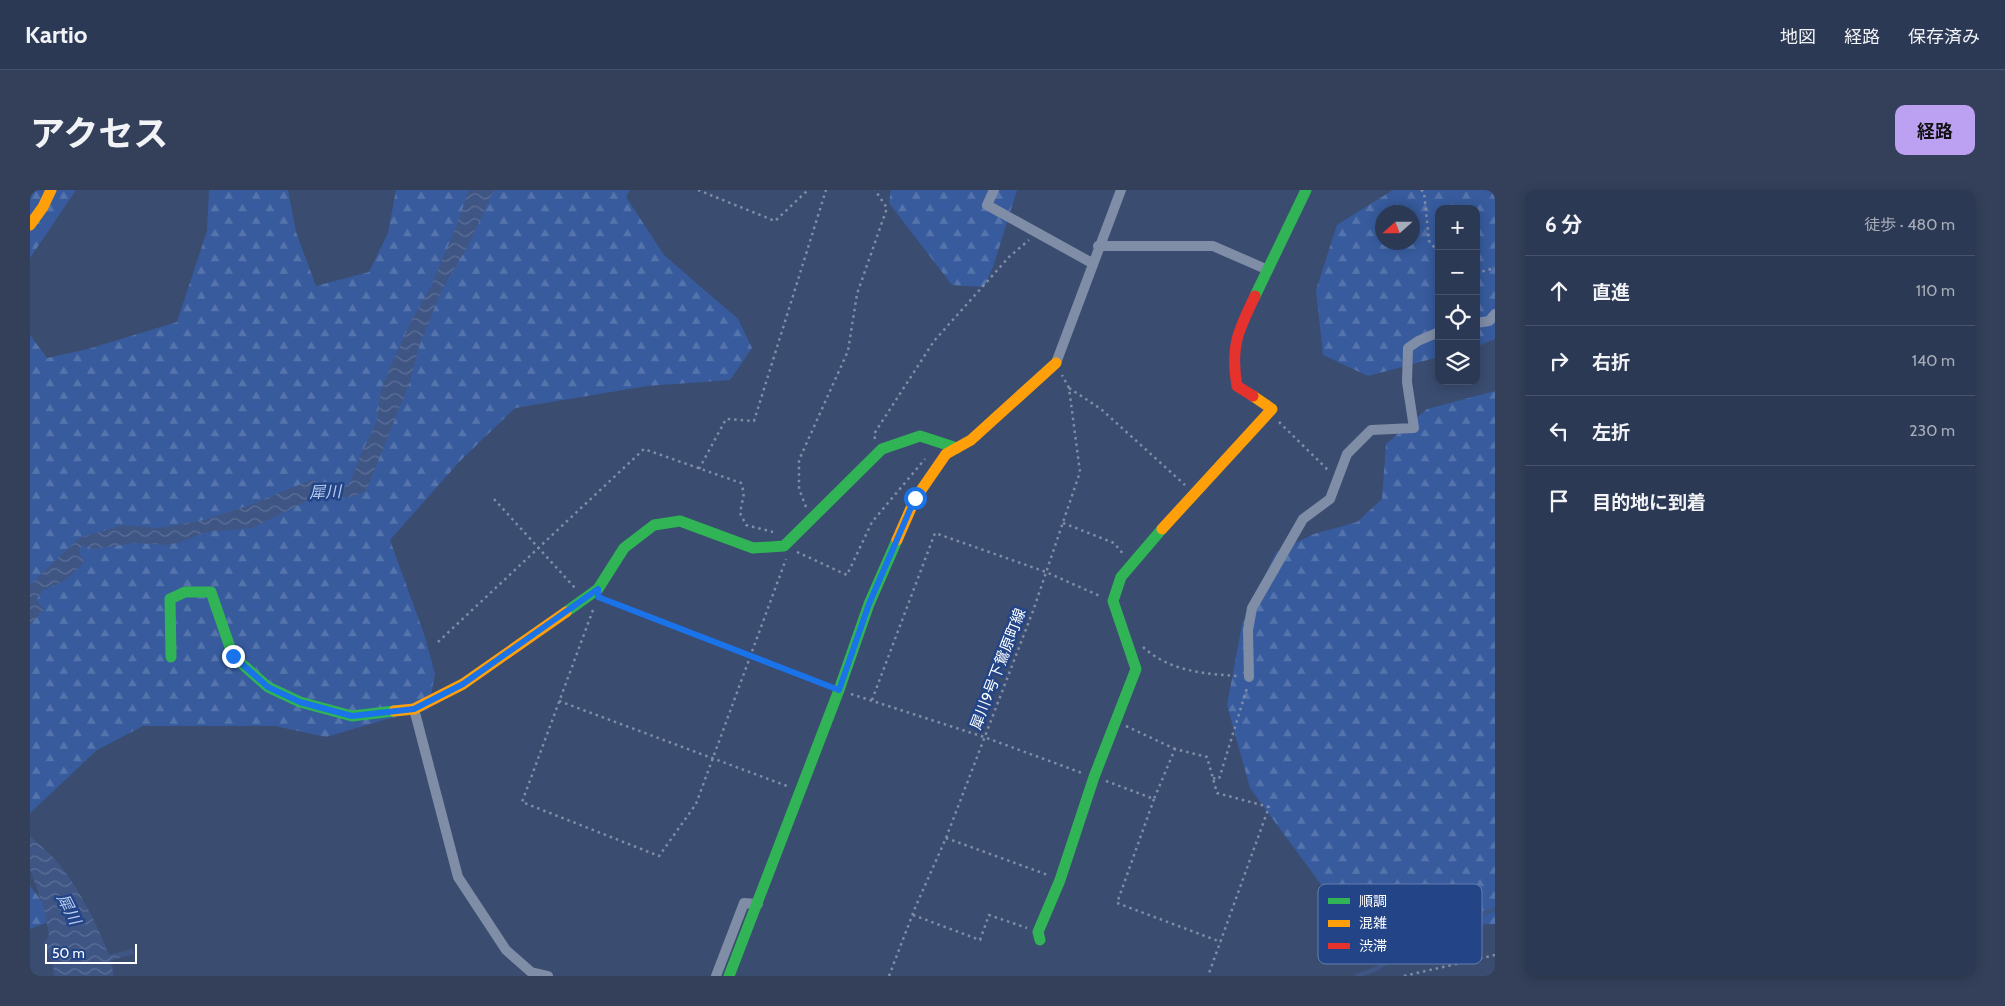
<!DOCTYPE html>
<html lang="ja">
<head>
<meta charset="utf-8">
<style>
	body { margin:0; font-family:Cabin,"Noto Sans JP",sans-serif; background:#34405a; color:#f1f3f6 }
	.controls { position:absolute; right:15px; top:15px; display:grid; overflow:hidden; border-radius:10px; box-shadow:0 2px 12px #0003 }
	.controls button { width:45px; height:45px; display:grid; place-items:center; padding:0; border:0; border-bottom:1px solid #48536b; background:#2c3954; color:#f1f3f6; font:25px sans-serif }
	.compass { position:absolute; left:1345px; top:15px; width:45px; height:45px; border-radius:50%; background:#2c3954; box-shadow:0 2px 12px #0003; rotate:249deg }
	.scale { position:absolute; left:15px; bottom:12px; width:92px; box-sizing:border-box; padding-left:5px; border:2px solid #fff; border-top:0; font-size:14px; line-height:18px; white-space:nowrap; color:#fff; -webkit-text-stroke:4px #234587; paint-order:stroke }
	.stop { position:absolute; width:15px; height:15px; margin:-11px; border:4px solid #1a73e8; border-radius:50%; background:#fff }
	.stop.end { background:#1a73e8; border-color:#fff; box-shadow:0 1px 5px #0008 }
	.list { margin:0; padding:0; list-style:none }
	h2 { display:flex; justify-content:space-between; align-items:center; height:65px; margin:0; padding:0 20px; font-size:21px }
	h2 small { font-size:16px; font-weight:400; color:#a6acb8 }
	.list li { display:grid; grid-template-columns:32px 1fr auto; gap:15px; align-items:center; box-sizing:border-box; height:70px; padding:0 20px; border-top:1px solid #48536b }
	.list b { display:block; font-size:19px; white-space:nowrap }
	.list em { font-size:16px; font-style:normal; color:#a6acb8 }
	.icon { flex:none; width:28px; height:28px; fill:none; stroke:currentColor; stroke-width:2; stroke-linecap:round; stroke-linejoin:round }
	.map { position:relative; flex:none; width:1465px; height:786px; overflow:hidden; border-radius:10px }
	header { display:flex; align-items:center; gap:30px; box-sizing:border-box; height:70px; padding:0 25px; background:#2c3954; border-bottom:1px solid #48536b }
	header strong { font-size:24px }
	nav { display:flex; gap:28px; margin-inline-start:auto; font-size:18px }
	.intro { display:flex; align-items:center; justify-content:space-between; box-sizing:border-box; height:120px; padding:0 30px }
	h1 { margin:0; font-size:35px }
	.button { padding:12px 22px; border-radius:10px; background:#bca0f2; color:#111; font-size:18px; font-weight:700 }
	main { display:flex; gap:30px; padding:0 30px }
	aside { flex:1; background:#2c3954; border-radius:10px; box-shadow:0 2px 12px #0003 }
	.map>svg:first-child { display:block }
</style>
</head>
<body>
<header>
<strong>Kartio</strong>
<nav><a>地図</a><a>経路</a><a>保存済み</a></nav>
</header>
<div class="intro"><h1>アクセス</h1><a class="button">経路</a></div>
<main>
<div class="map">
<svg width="1465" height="786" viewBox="0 0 1465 786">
	<defs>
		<pattern id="forest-firs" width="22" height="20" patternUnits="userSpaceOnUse" patternTransform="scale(1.25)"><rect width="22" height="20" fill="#375b9d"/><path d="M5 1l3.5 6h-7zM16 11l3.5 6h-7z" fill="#5574ac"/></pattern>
		<pattern id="water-waves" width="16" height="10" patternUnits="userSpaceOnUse" patternTransform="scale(1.25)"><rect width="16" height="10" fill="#3f5685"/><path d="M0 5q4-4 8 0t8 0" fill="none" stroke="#5c6f97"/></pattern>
	</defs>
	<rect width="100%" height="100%" fill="#3a4c70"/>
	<!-- forest -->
	<g fill="url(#forest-firs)" fill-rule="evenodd">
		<path d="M0,0h46l-46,68z"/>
		<path d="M179,0h79l8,42 20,54 53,-14 19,-39 8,-43h234l-4,7 38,58 74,64 14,29 -22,32 -83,6 -132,22 -55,53 -70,79 34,94 11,40 -7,36 -44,10 -58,17 -51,-11h-132l-46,24 -67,63v-478l17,23 41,-9 89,-27 30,-91z"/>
		<path d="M861,0h126l-24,77 -9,20 -32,-2 -63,-82z"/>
		<path d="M1363,0h102v149l-19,8v-138h-37v148l-71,19 -45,-21 -7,-65 21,-65zM1352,22h30v30h-30z"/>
		<path d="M1465,201v533l-142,4 -103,-140 -23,-83 15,-80 34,-73 38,-18 43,-12 25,-23 4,-55 41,-35z"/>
		<path d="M0,696l26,33 -26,10z"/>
	</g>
	<!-- water -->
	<g fill="url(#water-waves)">
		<path d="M439,0h25l-24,52 -28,48 -22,54 -10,38 -44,109 -14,6h-37l-63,31 -45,4 -29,11 -10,2 -31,-2 -45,6 -9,-4 -4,6 5,12 -20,18 -22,10 -5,8 3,7 5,2 -15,17v-40l49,-47 44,-13 36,3 45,-8 46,-15 61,-25 25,7 13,-2 12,-31 16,-33 4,-32 30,-68 19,-33 26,-61z"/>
		<path d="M0,646c9,9 20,17 28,27 21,25 39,61 51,92l23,-6 2,5 -22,6 1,16h-59l-1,-11 -9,-22 5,-7 -5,-27 -14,-40z"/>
	</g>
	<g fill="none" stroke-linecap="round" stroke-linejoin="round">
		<!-- stream -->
		<path stroke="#3f5685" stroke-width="4" d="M1327,786l19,-7 62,-39 57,-21"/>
		<!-- path -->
		<g stroke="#808da6" stroke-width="2.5" stroke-dasharray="2.5 4" stroke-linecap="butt">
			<path d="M668,0l77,31 33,-31"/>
			<path d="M1391,0l3,2 5,49 10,12"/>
			<path d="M1446,83l19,-5"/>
			<path d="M1039,198l32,21 84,76"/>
			<path d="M1249,232l51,50"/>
			<path d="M845,249l-1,-5 60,-93 75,-84 20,-17"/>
			<path d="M669,279l27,-50 28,2 72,-231"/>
			<path d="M464,309l81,89"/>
			<path d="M776,317l-7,-18v-29l49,-109 9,-57 30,-86 -12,-18"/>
			<path d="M1033,333l51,20 10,12"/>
			<path d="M767,362l50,23 25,-53 53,-63"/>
			<path d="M576,410l221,85"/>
			<path d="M563,420l-71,192 137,54 37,-52 90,-245"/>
			<path d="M408,452l206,-193 97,34 3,10 -4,20 6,12 27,7"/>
			<path d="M1113,457c26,24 61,27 95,29"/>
			<path d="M821,504l133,43 98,36"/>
			<path d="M842,510l63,-167 111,39 56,25"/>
			<path d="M529,511l228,85"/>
			<path d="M1096,536l49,23"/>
			<path d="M1183,588l6,1 28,-91"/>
			<path d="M1076,591l48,18 21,-50 32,8 10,36 52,14 -61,169"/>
			<path d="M1124,609l-37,104 104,39"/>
			<path d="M916,648l102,37"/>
			<path d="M883,725l67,25 9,-25 38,13"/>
			<path d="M859,786l26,-68 31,-70 87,-227 47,-139 -11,-84 -7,-13"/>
			<path d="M1374,786l91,-21"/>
		</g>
		<!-- street -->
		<g stroke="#808da6" stroke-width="10">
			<path d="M964,0l-7,15 105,58"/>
			<path d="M1068,56h115l55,24"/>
			<path d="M1446,133l13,-2 6,-7"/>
			<path d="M1026,173l65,-173"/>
			<path d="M1219,487l-1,-47 4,-22 51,-89 27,-20 17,-45 24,-24 43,-2 -7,-46 1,-34 10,-7 21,-9"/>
			<path d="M384,519l44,168 48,73 25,22 17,4"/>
			<path d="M686,786l28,-73 14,1"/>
		</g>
		<!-- fast -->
		<g stroke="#30b455" stroke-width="11">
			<path d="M1225,106l51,-106"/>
			<path d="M536,422l32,-23 26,-41 30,-23 26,-4 73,27 31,-2 98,-97 38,-13 37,12"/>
			<path d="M141,467l-1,-58 15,-7h26l22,64 35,31 32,15 52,14 42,-5"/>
			<path d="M1010,750l-2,-8 22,-52 34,-103 42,-108 -23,-68 8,-24 41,-48"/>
			<path d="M699,786l110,-286 30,-86 28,-64"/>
		</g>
		<!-- slow -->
		<g stroke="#ff9f0a" stroke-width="11">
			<path d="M0,35l13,-18 8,-17"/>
			<path d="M1132,339l110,-120 -19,-13"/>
			<path d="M867,350l18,-41 31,-45 25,-14 85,-77"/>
			<path d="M364,521l20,-2 49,-25 103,-72"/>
		</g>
		<!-- jam -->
		<path stroke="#e5322d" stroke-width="11" d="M1223,206l-16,-10c-7,-39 1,-55 18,-90"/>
	</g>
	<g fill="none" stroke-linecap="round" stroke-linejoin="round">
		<!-- route -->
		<path stroke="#1a73e8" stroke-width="6" d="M203,466l35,31 32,15 52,14 62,-7 49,-25 135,-95v8l241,93 30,-86 46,-106"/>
	</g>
	<g text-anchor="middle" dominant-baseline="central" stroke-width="5" stroke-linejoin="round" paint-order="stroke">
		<!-- street labels -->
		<g font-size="15" fill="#fff" stroke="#234587">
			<text transform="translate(968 479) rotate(-69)">犀川9号下鴛原町線</text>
		</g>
		<!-- water labels -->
		<g font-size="16" font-style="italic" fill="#b9cdf1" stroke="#234587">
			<text transform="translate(295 302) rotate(-2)">犀川</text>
			<text transform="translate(39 719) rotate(63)">犀川</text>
		</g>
	</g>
	<!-- legend -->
	<rect x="1288" y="694" width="164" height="80" rx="8" fill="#234587" stroke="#657dab" stroke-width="1"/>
	<rect x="1298" y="708" width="22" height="6" fill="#30b455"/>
	<rect x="1298" y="730" width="22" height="7" fill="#ff9f0a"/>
	<rect x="1298" y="753" width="22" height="6" fill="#e5322d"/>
	<g font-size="14" fill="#fff">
		<text x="1329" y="716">順調</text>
		<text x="1329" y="738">混雑</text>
		<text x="1329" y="761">渋滞</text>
	</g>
</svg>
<div class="controls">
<button>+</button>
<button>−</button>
<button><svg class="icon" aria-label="locate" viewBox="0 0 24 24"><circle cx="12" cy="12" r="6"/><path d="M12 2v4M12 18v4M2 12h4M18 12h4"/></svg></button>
<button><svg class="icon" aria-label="layers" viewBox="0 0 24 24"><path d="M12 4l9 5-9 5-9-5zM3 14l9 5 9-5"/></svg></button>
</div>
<svg class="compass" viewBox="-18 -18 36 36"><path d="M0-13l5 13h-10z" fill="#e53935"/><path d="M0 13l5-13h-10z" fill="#a6acb8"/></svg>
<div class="scale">50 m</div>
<div class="stop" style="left:885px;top:308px"></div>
<div class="stop end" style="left:203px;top:466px"></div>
</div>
<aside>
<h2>6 分<small>徒歩 · 480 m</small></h2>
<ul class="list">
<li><svg class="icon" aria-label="ahead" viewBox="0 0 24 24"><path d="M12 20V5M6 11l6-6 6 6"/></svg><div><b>直進</b></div><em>110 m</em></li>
<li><svg class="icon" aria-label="right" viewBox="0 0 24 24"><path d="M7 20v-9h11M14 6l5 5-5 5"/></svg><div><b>右折</b></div><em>140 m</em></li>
<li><svg class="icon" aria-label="left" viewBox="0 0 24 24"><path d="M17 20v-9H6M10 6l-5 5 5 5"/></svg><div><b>左折</b></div><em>230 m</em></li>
<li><svg class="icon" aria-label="arrive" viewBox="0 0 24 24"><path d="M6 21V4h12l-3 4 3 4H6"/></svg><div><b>目的地に到着</b></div></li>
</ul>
</aside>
</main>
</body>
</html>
